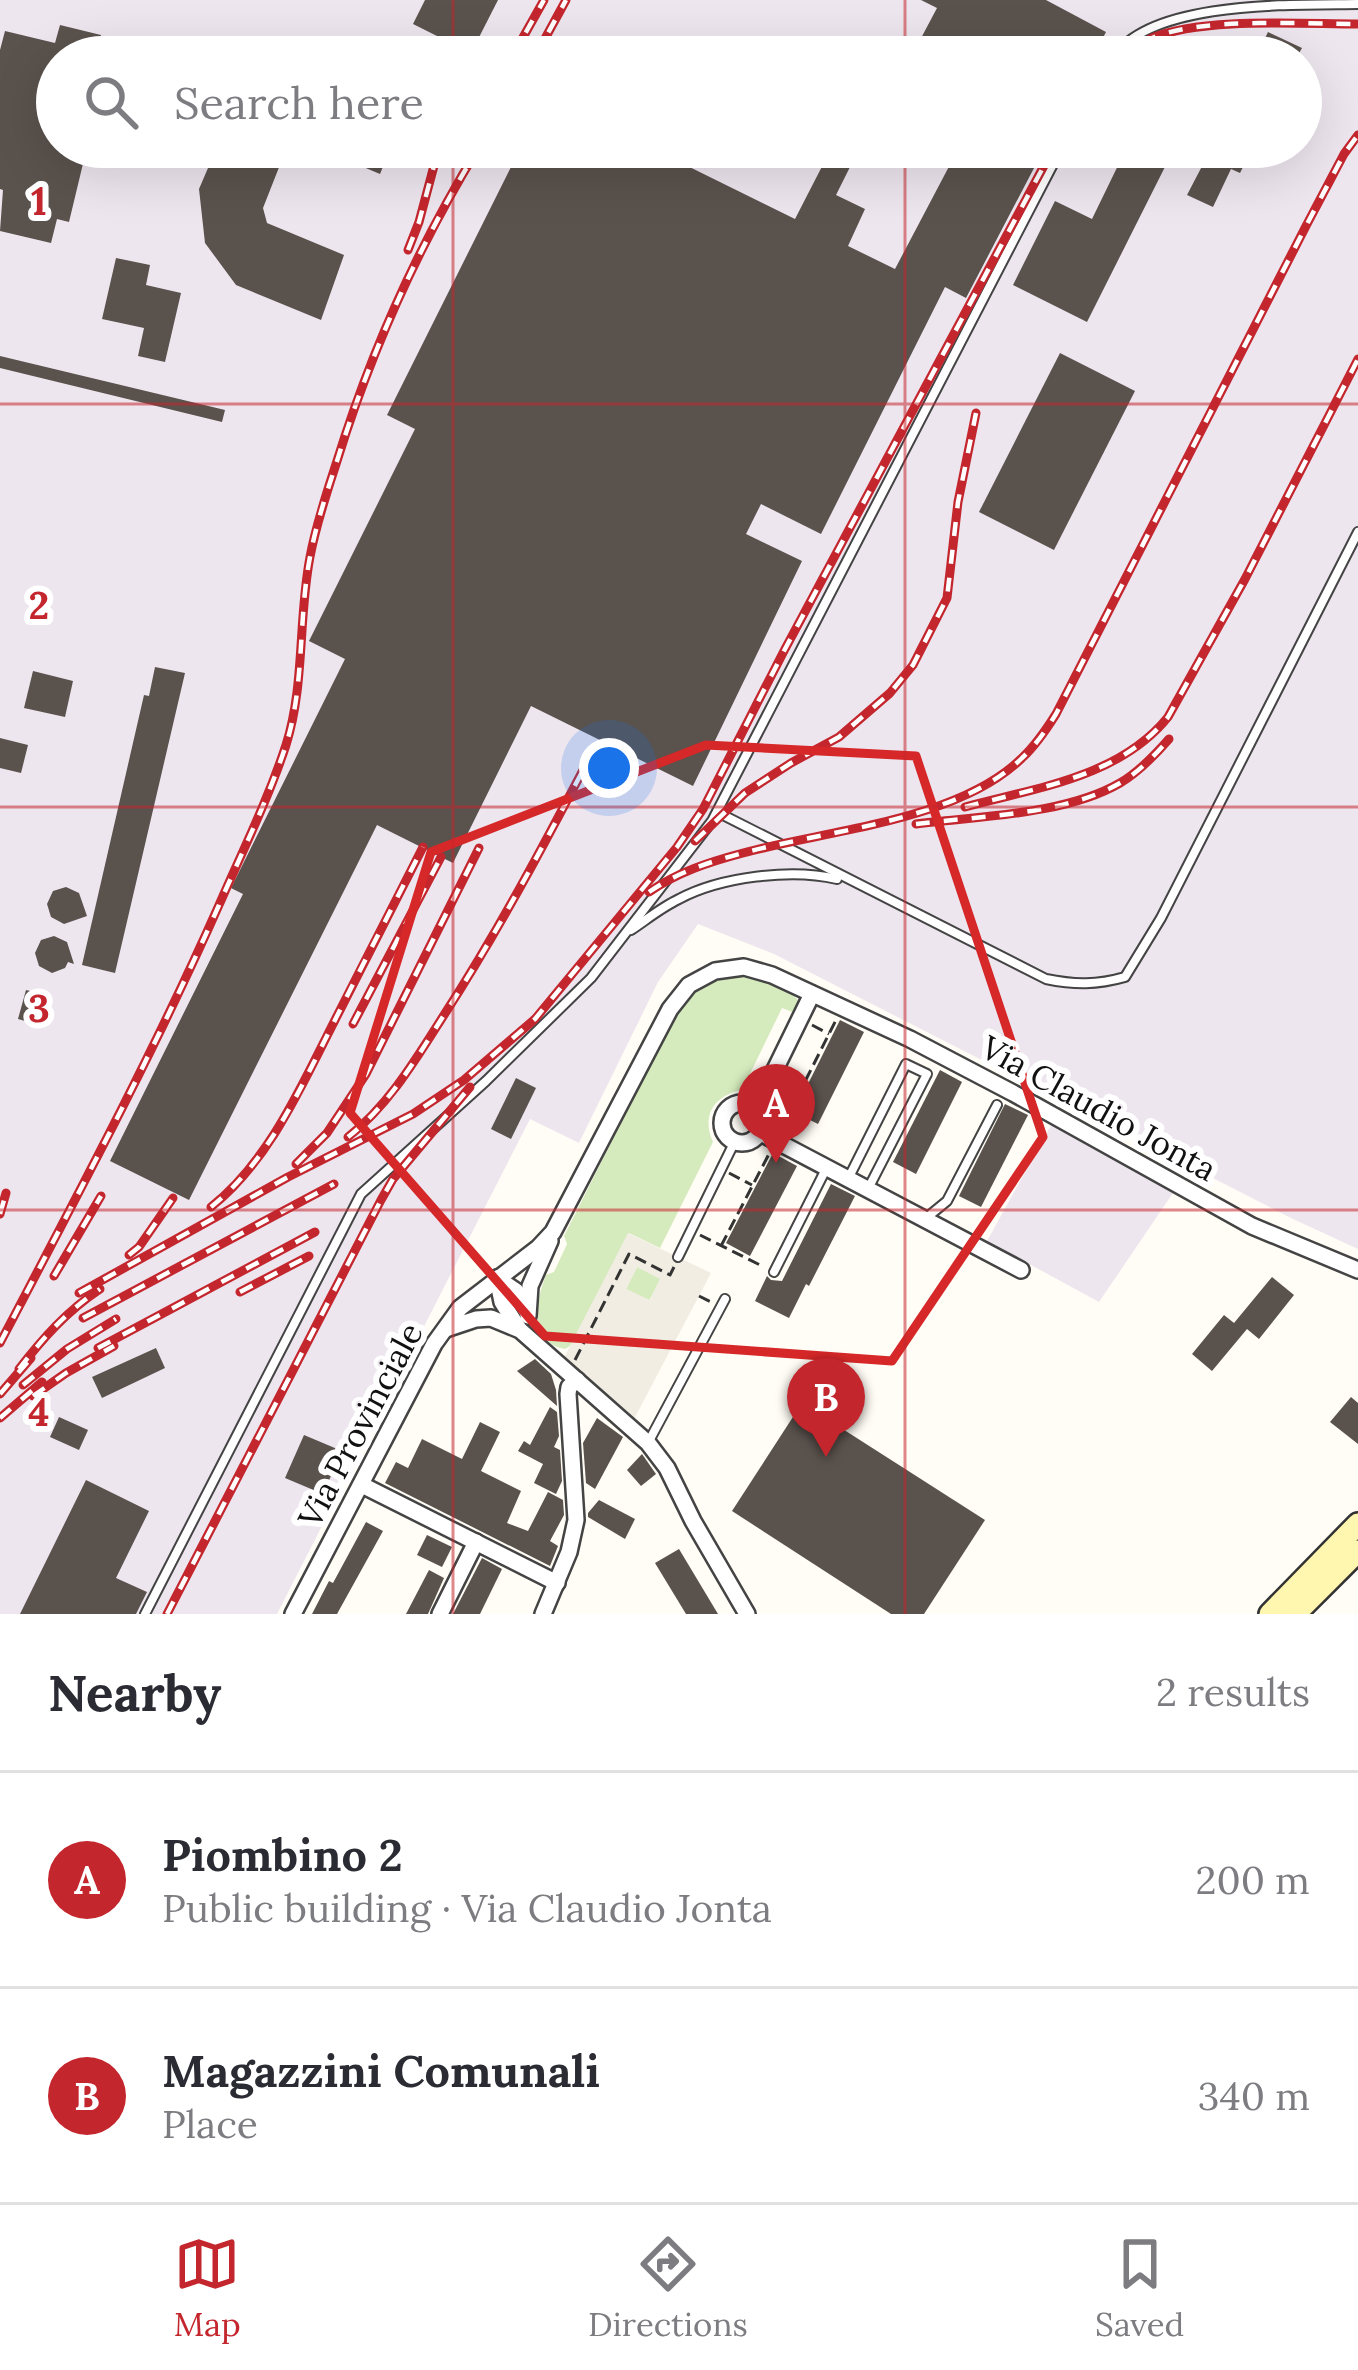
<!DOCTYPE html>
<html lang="en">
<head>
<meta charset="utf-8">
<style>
	body { margin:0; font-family:Lora,serif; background:#f7f7f7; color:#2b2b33 }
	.you { position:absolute; left:609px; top:768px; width:42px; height:42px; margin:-30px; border:9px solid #fff; border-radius:50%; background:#1a73e8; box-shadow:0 0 0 18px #1a73e833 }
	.badge { display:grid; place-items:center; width:78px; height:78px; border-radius:50%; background:#c4262e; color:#fff; font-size:39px; font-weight:700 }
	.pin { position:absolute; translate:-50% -99px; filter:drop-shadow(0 3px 6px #0008) }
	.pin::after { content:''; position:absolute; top:63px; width:42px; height:36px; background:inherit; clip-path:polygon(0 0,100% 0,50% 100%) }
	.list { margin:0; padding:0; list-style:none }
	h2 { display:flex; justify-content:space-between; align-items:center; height:156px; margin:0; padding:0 48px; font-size:51px }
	h2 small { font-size:39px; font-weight:400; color:#7c7c81 }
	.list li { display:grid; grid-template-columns:78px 1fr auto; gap:36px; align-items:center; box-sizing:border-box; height:216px; padding:0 48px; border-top:3px solid #e1e1e2 }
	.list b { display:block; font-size:45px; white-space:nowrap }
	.list p { margin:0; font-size:39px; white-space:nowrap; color:#7c7c81 }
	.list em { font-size:39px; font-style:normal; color:#7c7c81 }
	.icon { flex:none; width:66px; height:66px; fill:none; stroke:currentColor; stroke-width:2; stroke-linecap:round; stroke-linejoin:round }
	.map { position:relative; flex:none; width:1358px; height:1614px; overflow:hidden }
	.search { position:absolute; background:#fff; box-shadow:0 12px 48px #0002; left:36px; right:36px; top:36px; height:132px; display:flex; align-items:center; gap:30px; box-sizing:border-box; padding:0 42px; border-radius:66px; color:#7c7c81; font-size:45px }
	.sheet { height:588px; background:#fff }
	nav { display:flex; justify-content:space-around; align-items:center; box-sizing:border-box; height:168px; border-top:3px solid #e1e1e2; background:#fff; font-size:33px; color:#7c7c81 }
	nav a { display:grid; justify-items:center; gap:6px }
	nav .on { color:#c4262e }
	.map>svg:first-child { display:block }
</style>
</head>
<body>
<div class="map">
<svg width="1358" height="1614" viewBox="0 0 1358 1614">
	<rect width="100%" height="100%" fill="#fffdf5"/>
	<!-- industrial -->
	<g fill="#eee6ef" fill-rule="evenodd">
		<path d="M0,0h1358v1249l-65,-30 -519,-265 -76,-30 -40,58 -79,161 -49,-24 -253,495h-277zM57,57h1244v90h-1244z"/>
		<path d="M1051,1125l122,68 -74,109 -112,-61z"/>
	</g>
	<!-- green -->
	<g fill="#d5ebbd">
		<path d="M741,976c20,2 43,9 57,24l-3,13 -13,-5 -40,82c-28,5 -41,26 -29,52l-53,106 -31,-15 -59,113 -5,3c-38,-7 -29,-48 -19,-74l8,-3 13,-28 -3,-8 113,-224c18,-23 33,-35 64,-36z"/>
		<path d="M637,1267l24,11 -12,23 -23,-12z"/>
	</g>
	<!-- plaza -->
	<path fill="#f1ede2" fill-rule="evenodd" d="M628,1233l83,40 -78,148 -70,-61zM637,1267l23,12 -10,21 -24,-11z"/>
	<!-- building -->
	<g fill="#5a524d">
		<path d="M425,0h73l-27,53 -58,-29z"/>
		<path d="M921,0h125l60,32 -13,25h-182l26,-49z"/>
		<path d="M60,25l41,10 -2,9 12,3 -2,10h-52v90h30l-18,75 -12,-3 -6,24 -51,-12 3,-41 -3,-1v-139l5,-19 50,12z"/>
		<path d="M1268,32l34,16 -5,9h-41z"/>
		<path d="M217,147h70l-24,61 4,15 77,32 -23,65 -85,-35 -31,-42 -6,-54z"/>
		<path d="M316,147h75l-11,27z"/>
		<path d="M521,147h128l146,72 37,-72h28l-24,48 29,14 -17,37 47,23 59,-112 -18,-10h109l-79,151 -21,-11 -124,247 -60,-30 -15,30 56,27 -109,225 -162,-80 -78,157 -76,-38 -188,375 -79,-39 133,-267 -12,-6 114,-229 -36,-18 106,-212 -28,-14z"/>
		<path d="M1127,147h48l-88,175 -74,-37 42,-84 37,18z"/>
		<path d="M1212,147h41l-13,26 -9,-4 -18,38 -26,-12z"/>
		<path d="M116,258l34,7 -4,20 35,8 -16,69 -27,-6 6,-28 -42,-9z"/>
		<path d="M1060,353l75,38 -81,159 -75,-38z"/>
		<path d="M0,356l225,54 -3,12 -222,-54z"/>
		<path d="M155,667l30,6 -70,300 -33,-8 62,-270 5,1z"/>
		<path d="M33,671l40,10 -8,36 -41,-9z"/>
		<path d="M0,738l28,7 -7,28 -21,-5z"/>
		<path d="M66,887l13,6 8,23 -23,8 -13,-7 -4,-13 6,-13z"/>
		<path d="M54,936l13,6 7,22 -6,-2 -3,6 -13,5 -13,-7 -4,-13 6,-13z"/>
		<path d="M26,990l25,6 -8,30 -25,-7z"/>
		<path d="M840,1020l24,12 -46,92 -24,-12z"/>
		<path d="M940,1070l22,12 -46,92 -23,-12z"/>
		<path d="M516,1078l20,10 -25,51 -20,-10z"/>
		<path d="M1005,1104l23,11 -47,92 -22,-11z"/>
		<path d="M773,1153l24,13 -47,90 -24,-13z"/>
		<path d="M831,1184l24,12 -46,90 -3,-2 -17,34 -34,-17 12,-25 4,4 11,1z"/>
		<path d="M1272,1277l22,18 -35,44 -12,-10 -35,42 -20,-17 32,-39 10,8z"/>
		<path d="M156,1348l9,20 -63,30 -10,-21z"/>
		<path d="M535,1359l16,15 5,16 1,16 -40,-35z"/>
		<path d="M1351,1397l7,6v41l-28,-22z"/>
		<path d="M802,1403l183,117 -61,94h-33l-159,-103z"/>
		<path d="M550,1407l7,5 2,24 -5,11 6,3 2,31 -6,13 -22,-11 9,-19 -25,-13 6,-10 6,4z"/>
		<path d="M59,1417l29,13 -9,20 -29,-13z"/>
		<path d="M597,1418l26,19 -28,52 -9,-6 -3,-40z"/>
		<path d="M480,1422l20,10 -19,39 40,20 -14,32 21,8 20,-39 15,8 1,15 -14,26 8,5 -8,20 -165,-83 11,-21 12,6 14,-29 40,20z"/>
		<path d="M304,1435l38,16 -19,43 -38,-16z"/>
		<path d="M642,1454l14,20 -15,12 -14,-16z"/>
		<path d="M86,1480l63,31 -33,67 31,14 -11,22h-116z"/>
		<path d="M599,1500l36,19 -10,20 -37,-22v-4z"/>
		<path d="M366,1522l17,9 -46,83h-25l17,-33 4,2z"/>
		<path d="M427,1535l25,12 -10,20 -25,-12z"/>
		<path d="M679,1549l39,65h-32l-31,-51z"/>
		<path d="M482,1558l20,11 -22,45h-27z"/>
		<path d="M429,1570l15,8 -16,36h-22z"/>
	</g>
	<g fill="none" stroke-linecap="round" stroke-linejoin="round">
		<!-- lane casing -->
		<g stroke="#444" stroke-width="12">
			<g id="lane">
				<path d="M1114,57c37,-57 181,-52 244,-53"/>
				<path d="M717,812l329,167c29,6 51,6 79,-2l36,-59 197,-386"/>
				<path d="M631,930c15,-10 31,-23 48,-31 41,-22 112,-31 158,-20"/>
				<path d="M848,1179l58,-115 21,10 -58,113"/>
				<path d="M925,1219l22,-18 50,-96"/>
				<path d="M678,1257l57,-116"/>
				<path d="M774,1272l52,-103"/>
				<path d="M649,1441l76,-142"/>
				<path d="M145,1614l216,-420 125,-113 105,-103 121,-157 350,-674"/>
			</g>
		</g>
		<!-- street casing -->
		<g stroke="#444" stroke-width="20">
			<g id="street">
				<circle cx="742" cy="1123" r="20"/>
				<path d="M753,1107l14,-21 45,-92"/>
				<path d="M759,1132l262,138"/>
				<path d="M497,1278l19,13 10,19"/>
				<path d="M497,1278l5,24 17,27"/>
				<path d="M528,1316l2,-30 20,-45"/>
				<path d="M446,1329l30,-10 15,-1 29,12 128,113 19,25 26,53 54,93"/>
				<path d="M362,1485l195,98"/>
				<path d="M293,1614l141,-270 26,-36 78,-60 15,-16 117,-223 19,-24 26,-14 29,-4 28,8 138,64 103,54 239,133 106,44"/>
				<path d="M440,1614l36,-72"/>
				<path d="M543,1614l26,-62 7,-32 -8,-126 1,-7 8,-7"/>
			</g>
		</g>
		<!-- secondary casing -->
		<g stroke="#333" stroke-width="26">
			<g id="secondary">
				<path d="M1270,1614l88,-90"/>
				<path d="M1295,1614l63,-63"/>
			</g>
		</g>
		<!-- path -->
		<g stroke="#333" stroke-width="3" stroke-dasharray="12 6" stroke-linecap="butt">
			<path d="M812,1025l17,9"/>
			<path d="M781,1129l55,-109"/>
			<path d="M729,1173l23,12"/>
			<path d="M700,1235l62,31"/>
			<path d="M721,1246l48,-92"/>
			<path d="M699,1296l14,7"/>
			<path d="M575,1360l54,-106 41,21 5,-10"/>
		</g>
		<!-- lane -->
		<use href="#lane" stroke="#fff" stroke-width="8"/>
		<!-- street -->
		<use href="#street" stroke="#fff" stroke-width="15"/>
		<!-- secondary -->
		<use href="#secondary" stroke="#fff6b0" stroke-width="21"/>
		<!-- rail casing -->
		<g stroke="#c4262e" stroke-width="9">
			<g id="rail">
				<path d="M512,57l32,-57"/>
				<path d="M535,57l31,-57"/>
				<path d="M1119,57c11,-6 22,-14 33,-19 50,-21 150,-14 206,-14"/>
				<path d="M408,250l11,-28 20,-75"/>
				<path d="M965,807c70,-19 155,-30 203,-90l77,-138 113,-220"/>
				<path d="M916,824c63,-8 149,-9 204,-41 19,-11 35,-28 49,-44"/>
				<path d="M695,841l50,-48 46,-30 48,-26 51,-44 23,-28 34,-67 11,-96 18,-89"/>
				<path d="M649,892c29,-20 60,-30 94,-39 84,-23 215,-32 279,-95 14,-13 24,-28 34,-44l250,-488 38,-72 14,-19"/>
				<path d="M353,1024l88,-167"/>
				<path d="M348,1137c41,-32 68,-78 96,-122 55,-85 102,-174 149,-264"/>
				<path d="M296,1164l31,-31 39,-59 113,-226"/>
				<path d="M211,1207c58,-46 90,-120 123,-185 29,-58 59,-116 89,-175"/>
				<path d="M0,1214l6,-21"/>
				<path d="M129,1255l10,-8 34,-49"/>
				<path d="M54,1276l47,-80"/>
				<path d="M240,1292l69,-36"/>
				<path d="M79,1293l209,-116 125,-63 51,-34 71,-61 142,-172 26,-38 82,-160 269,-502"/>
				<path d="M83,1318l251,-134"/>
				<path d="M0,1343c76,-145 153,-289 219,-438 23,-53 49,-105 67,-160 19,-60 12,-126 24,-188 6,-33 17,-65 27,-96 34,-110 82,-216 142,-314"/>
				<path d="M98,1348l217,-116"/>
				<path d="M19,1369c24,-31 48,-58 81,-80"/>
				<path d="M23,1385l44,-36 49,-30"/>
				<path d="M0,1394l31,-36"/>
				<path d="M33,1396l33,-23 48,-27"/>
				<path d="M0,1418l42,-36"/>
				<path d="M167,1614l214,-414 12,-21 77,-92"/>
			</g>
		</g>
		<!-- rail -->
		<use href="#rail" stroke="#fff" stroke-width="4.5" stroke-dasharray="14" stroke-linecap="butt"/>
	</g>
	<!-- marked area -->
	<path fill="none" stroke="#d62828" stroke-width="9" stroke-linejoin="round" d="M706,745l210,11 127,381 -151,224 -347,-25 -195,-223 81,-261z"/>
	<!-- grid -->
	<path fill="none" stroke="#c4262e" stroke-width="3" stroke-opacity="0.55" d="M453,0v57M905,0v57M453,147v1467M905,147v1467M0,404h1358M0,807h1358M0,1210h1358"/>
	<g text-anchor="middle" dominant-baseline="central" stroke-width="12" stroke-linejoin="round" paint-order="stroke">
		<!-- street labels -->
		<g font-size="33" fill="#111" stroke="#fff">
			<text transform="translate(1099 1108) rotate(29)">Via Claudio Jonta</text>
			<text transform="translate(360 1425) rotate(-62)">Via Provinciale</text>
		</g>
	</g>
	<g font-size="39" text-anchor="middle" font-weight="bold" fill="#c4262e" stroke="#fff" stroke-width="12" stroke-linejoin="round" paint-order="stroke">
		<text x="39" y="215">1</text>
		<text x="39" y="619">2</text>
		<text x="39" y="1022">3</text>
		<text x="39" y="1426">4</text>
	</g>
</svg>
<div class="you"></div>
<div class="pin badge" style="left:776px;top:1163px">A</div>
<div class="pin badge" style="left:826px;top:1457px">B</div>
<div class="search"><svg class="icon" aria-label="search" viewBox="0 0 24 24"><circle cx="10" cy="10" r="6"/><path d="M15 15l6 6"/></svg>Search here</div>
</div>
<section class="sheet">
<h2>Nearby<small>2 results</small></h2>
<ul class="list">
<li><span class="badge">A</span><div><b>Piombino 2</b><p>Public building · Via Claudio Jonta</p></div><em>200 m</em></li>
<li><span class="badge">B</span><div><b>Magazzini Comunali</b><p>Place</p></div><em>340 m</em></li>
</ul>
</section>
<nav>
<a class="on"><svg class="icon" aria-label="map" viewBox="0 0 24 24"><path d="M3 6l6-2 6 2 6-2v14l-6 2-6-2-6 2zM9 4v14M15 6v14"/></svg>Map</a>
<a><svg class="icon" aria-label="directions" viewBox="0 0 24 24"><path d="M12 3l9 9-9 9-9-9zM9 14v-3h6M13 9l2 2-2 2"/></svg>Directions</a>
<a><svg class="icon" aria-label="saved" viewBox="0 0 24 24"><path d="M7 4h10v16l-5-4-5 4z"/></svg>Saved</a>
</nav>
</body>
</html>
